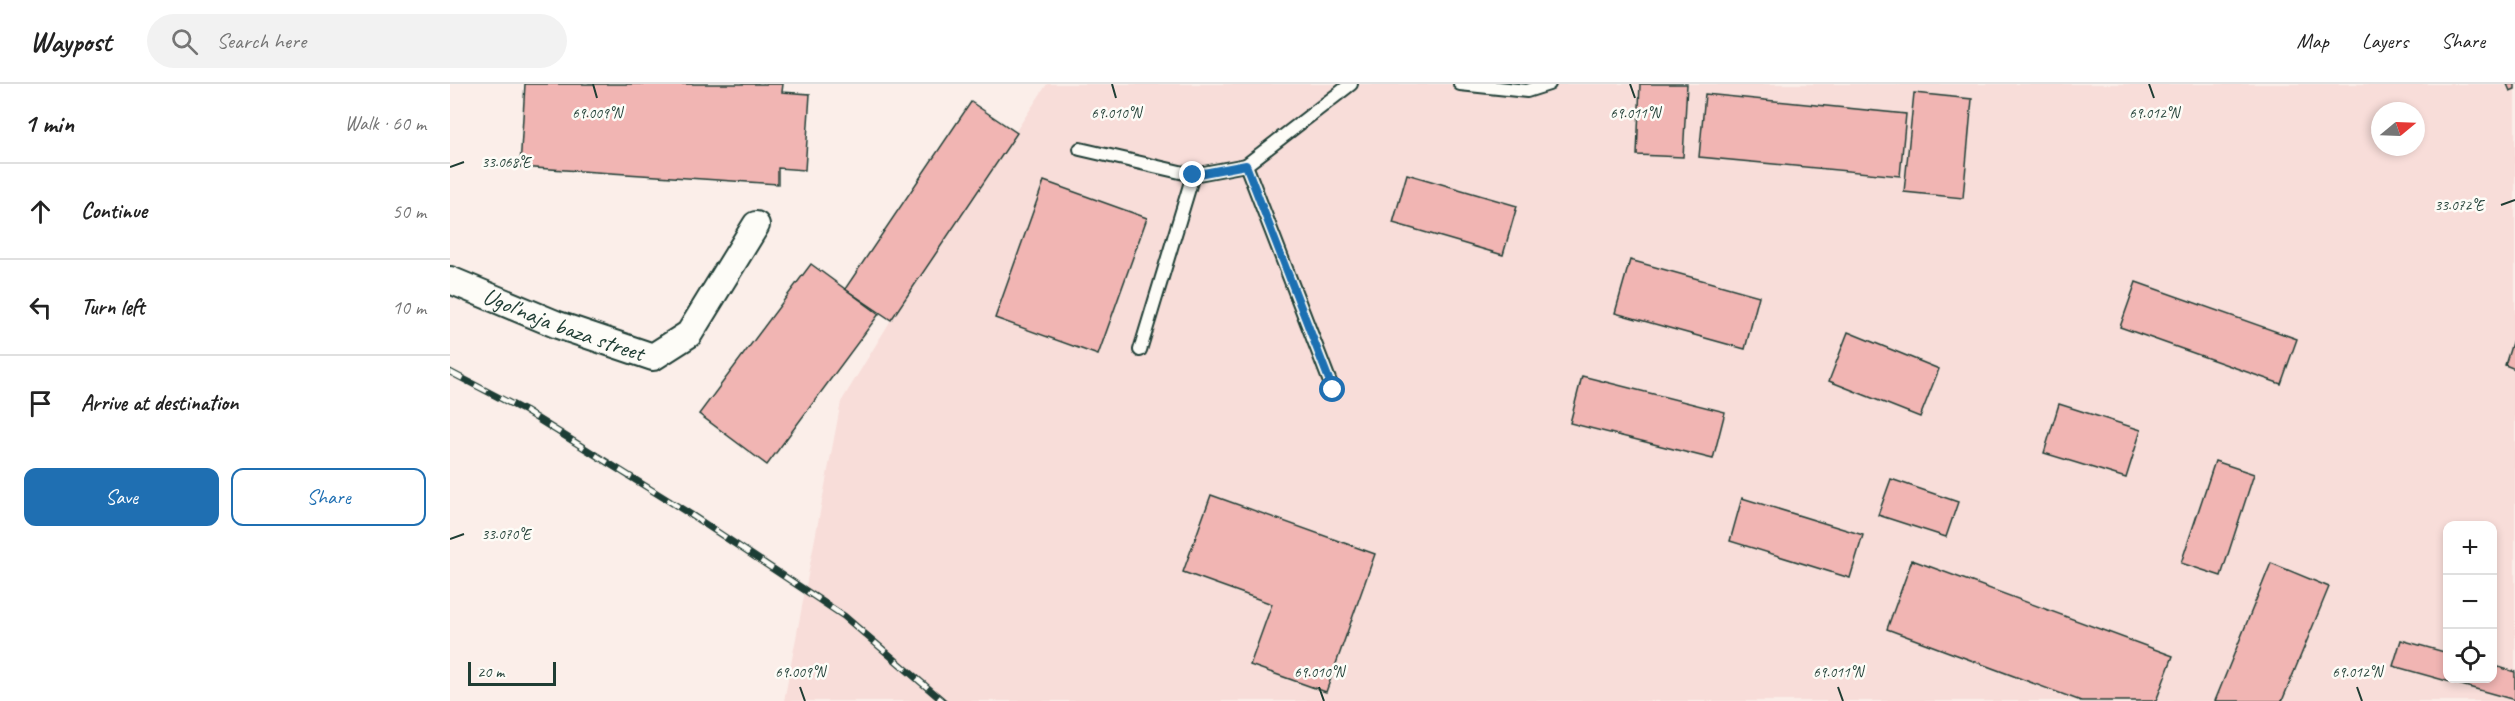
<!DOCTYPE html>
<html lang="en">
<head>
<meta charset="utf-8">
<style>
	body { margin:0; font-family:Caveat,sans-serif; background:#f2f2f2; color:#222 }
	.controls { position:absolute; right:18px; bottom:18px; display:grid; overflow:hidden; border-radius:12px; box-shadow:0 3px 9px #0003 }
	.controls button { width:54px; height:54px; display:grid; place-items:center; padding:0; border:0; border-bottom:2px solid #e0e0e0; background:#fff; color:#222; font:30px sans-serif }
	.compass { position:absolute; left:1921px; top:18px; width:54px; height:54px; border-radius:50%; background:#fff; box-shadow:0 3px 9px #0003; rotate:71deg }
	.scale { position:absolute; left:18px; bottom:15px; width:88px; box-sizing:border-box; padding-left:6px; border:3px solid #1f3d34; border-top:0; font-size:16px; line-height:21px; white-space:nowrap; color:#1f3d34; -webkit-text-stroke:4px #fdfcf7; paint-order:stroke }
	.stop { position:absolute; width:18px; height:18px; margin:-14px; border:4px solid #1f6fb2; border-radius:50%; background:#fff }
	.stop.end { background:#1f6fb2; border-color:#fff; box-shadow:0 2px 6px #0008 }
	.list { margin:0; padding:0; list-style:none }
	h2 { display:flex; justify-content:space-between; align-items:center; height:78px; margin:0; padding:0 24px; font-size:26px }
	h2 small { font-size:20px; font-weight:400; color:#767676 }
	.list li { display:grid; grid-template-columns:39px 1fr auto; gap:18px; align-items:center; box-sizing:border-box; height:96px; padding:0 24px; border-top:2px solid #e0e0e0 }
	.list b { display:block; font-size:22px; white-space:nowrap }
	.list em { font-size:20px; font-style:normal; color:#767676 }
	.actions { display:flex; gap:12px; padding:18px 24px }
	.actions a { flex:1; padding:14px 0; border:2px solid #1f6fb2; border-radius:12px; text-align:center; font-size:21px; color:#1f6fb2 }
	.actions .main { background:#1f6fb2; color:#fff }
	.icon { flex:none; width:33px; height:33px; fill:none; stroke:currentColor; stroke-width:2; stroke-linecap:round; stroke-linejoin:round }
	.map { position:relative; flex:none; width:2065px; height:617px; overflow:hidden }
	header { display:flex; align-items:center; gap:36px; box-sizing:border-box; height:84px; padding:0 30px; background:#fff; border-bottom:2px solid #e0e0e0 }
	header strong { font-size:28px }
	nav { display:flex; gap:33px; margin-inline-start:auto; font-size:21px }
	.search { width:420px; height:54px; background:#f2f2f2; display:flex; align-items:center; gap:15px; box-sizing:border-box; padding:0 21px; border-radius:33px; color:#767676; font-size:22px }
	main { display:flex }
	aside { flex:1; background:#fff }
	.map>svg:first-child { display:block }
</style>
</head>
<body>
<header>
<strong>Waypost</strong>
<div class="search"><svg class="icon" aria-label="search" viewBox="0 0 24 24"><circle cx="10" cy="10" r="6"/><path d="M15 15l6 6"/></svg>Search here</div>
<nav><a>Map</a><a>Layers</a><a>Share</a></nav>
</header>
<main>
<aside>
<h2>1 min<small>Walk · 60 m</small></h2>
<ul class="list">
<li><svg class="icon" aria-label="ahead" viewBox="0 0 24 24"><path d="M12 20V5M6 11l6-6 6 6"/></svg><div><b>Continue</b></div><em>50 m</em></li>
<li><svg class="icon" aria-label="left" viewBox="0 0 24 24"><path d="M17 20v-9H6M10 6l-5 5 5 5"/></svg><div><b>Turn left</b></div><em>10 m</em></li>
<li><svg class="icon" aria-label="arrive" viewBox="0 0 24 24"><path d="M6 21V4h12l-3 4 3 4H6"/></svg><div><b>Arrive at destination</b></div></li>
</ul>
<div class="actions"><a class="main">Save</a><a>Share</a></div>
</aside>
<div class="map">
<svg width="2065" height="617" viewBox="0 0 2065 617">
	<rect width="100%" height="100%" fill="#fbeee9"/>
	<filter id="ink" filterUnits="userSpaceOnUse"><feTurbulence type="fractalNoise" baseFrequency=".0167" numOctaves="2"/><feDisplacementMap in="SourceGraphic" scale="12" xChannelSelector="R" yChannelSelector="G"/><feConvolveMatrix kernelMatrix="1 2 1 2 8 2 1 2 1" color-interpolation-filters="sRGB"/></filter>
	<g filter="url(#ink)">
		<!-- built -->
		<path fill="#f8ddd9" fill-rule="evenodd" d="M597,0h1468v617h-1731l57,-299 50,-82zM1930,27h36v36h-36zM1998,442h44v152h-44z"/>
		<!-- building -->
		<g fill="#f1b5b3" stroke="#1f3d34" stroke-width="1.5">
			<path d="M75,0h258l-1,8 28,2 -5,76 -27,-2v16l-258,-17z"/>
			<path d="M1190,0h47l-4,73 -46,-2z"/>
			<path d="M2057,0h8v5l-5,2z"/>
			<path d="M1464,9l58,6 -9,99 -59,-6z"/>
			<path d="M1255,10l201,20 -6,62 -201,-19z"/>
			<path d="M521,18l46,31 -126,187 -46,-31z"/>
			<path d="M957,90l110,32 -14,49 -110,-32z"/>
			<path d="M594,97l103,37 -49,137 -103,-37z"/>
			<path d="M1180,176l129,36 -14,53 -130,-36z"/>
			<path d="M361,180l68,50 -112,151 -68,-51z"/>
			<path d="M1686,198l161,57 -16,45 -161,-57z"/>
			<path d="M1398,248l91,37 -19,48 -91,-36z"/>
			<path d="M2065,249v36l-10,-4z"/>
			<path d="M1132,292l143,36 -12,47 -143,-36z"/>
			<path d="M1609,320l82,26 -15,48 -82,-25z"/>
			<path d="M1765,377l39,13 -33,102 -40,-13z"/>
			<path d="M1441,395l67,23 -12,35 -68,-22z"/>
			<path d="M761,411l164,59 -49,138 -76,-27 22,-61 -89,-32z"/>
			<path d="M1292,414l121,37 -13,43 -120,-37z"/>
			<path d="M1462,476l261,96 -17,45h-75l-194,-72z"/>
			<path d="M1821,479l58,24 -47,114h-67z"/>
			<path d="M1951,556l47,13v25h44v-13l23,7v28l-122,-34z"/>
		</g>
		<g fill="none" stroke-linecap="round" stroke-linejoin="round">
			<!-- service casing -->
			<g stroke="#1f3d34" stroke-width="16">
				<g id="service">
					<path d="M1010,0l67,7 22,-7"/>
					<path d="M630,65l113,26 53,-10"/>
					<path d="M690,266l53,-175"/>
					<path d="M883,306l-87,-225 105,-81"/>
				</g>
			</g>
			<!-- minor casing -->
			<g stroke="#1f3d34" stroke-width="30">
				<g id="minor">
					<path id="s1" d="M0,196l108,45 95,32 36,-23 67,-109"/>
				</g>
			</g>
			<!-- service -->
			<use href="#service" stroke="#fdfcf7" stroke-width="12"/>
			<!-- minor -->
			<use href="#minor" stroke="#fdfcf7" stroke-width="26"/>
			<!-- rail casing -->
			<g stroke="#1f3d34" stroke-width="7">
				<path id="rail" d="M0,288l75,39 165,103 154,102 99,85"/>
			</g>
			<!-- rail -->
			<use href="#rail" stroke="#fdfcf7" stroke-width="4.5" stroke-dasharray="14" stroke-linecap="butt"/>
		</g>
	</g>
	<g fill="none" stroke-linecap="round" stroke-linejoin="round" filter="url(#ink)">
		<!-- route -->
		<path stroke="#1f6fb2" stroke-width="8" d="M743,91l53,-10 87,225"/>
	</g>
	<!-- ticks -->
	<path fill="none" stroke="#1f3d34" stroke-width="2" d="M143,0l4,14M662,0l4,14M1180,0l5,14M1699,0l5,14M0,83l14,-5M2051,121l14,-5M0,455l14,-5M350,603l5,14M869,603l5,14M1388,603l5,14M1907,603l5,14"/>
	<g text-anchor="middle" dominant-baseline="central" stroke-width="5" stroke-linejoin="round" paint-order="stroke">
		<!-- street labels -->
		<g font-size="24" fill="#1f3d34" stroke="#fdfcf7">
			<text stroke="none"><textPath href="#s1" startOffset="122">Ugol'naja baza street</textPath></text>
		</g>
	</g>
	<g font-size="15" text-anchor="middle" fill="#1f3d34" stroke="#fdfcf7" stroke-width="5" stroke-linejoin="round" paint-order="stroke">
		<text x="147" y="34">69.009°N</text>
		<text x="666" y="34">69.010°N</text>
		<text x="1185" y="34">69.011°N</text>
		<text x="1704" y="34">69.012°N</text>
		<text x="56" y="83">33.068°E</text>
		<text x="2009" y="126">33.072°E</text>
		<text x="56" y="455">33.070°E</text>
		<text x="350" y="593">69.009°N</text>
		<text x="869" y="593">69.010°N</text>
		<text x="1388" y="593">69.011°N</text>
		<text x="1907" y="593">69.012°N</text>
	</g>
</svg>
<div class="controls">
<button>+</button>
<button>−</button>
<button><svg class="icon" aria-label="locate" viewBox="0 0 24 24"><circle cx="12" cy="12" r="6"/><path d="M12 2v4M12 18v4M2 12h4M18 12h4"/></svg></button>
</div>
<svg class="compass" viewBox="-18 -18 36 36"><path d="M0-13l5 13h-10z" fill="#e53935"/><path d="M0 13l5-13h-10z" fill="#767676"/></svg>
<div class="scale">20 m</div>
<div class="stop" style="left:883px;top:306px"></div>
<div class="stop end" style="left:743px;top:91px"></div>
</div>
</main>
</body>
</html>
